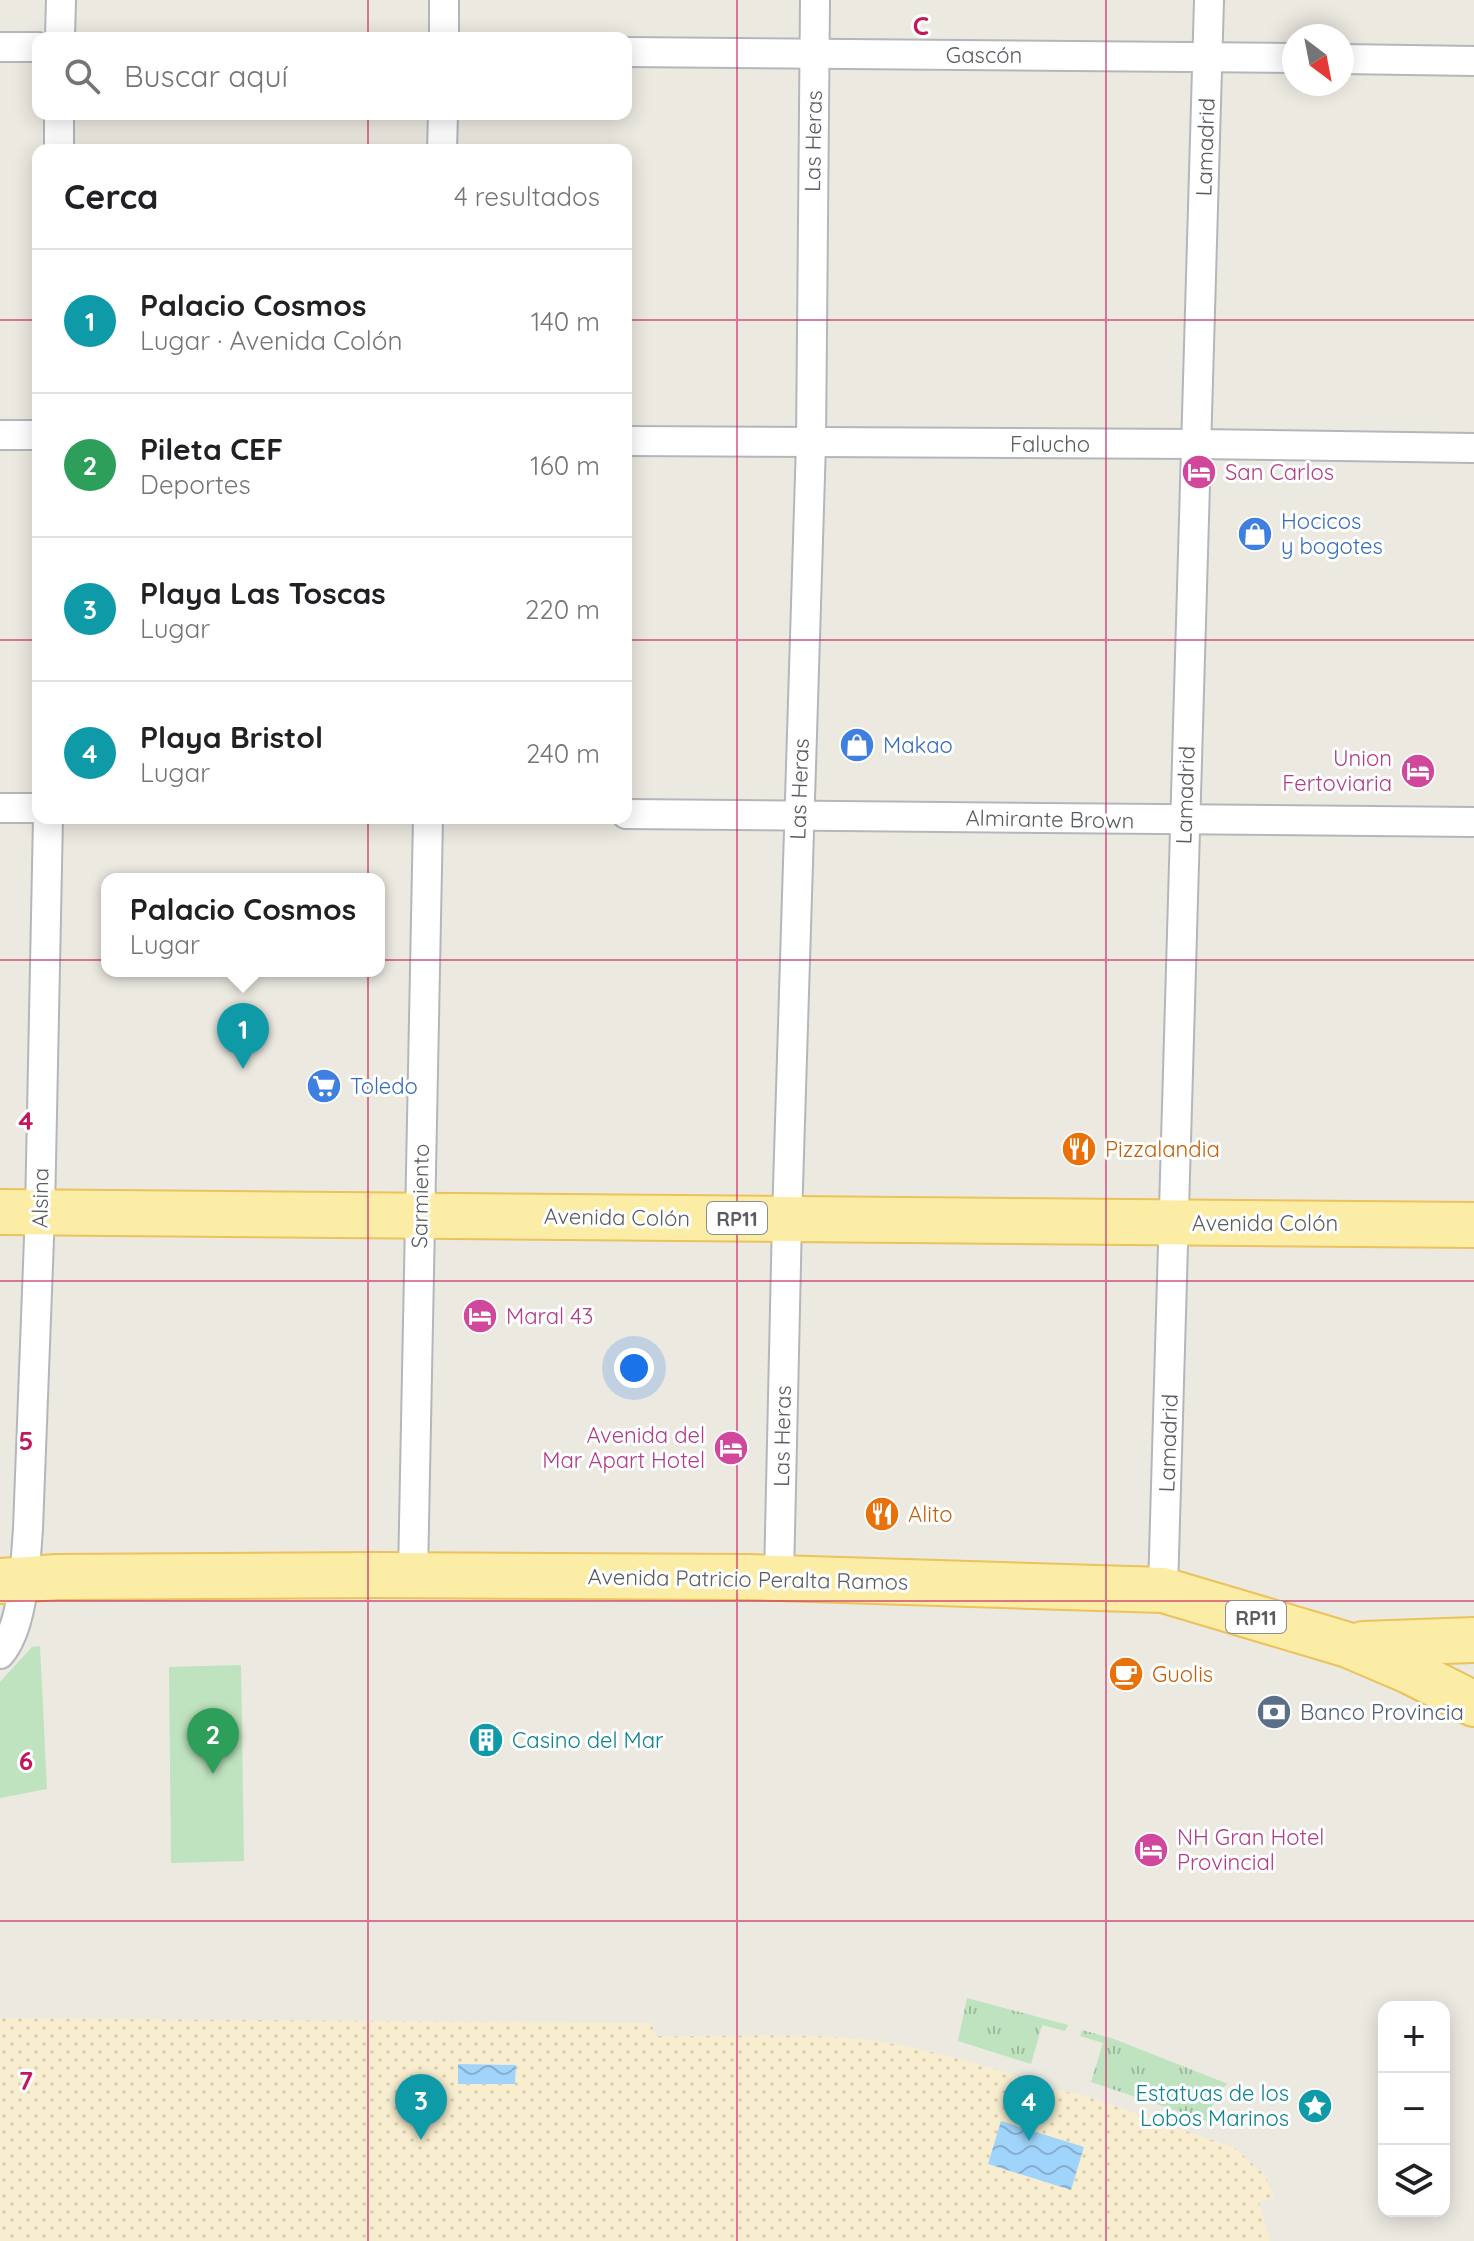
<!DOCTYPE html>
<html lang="es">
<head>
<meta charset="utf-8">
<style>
	body { margin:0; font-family:Quicksand,sans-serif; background:#f6f6f6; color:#202124 }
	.controls { position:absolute; right:24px; bottom:24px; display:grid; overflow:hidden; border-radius:16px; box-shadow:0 4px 20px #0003 }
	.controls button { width:72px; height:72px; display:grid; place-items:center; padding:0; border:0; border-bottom:2px solid #e0e0e0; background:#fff; color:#202124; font:40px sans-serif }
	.compass { position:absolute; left:1282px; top:24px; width:72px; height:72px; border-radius:50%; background:#fff; box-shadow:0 4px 20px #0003; rotate:148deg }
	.you { position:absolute; left:634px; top:1368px; width:28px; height:28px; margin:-20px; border:6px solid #fff; border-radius:50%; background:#1a73e8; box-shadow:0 0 0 12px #1a73e833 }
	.badge { display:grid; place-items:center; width:52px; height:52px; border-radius:50%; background:#7c3aed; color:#fff; font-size:26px; font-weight:700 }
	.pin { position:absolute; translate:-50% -66px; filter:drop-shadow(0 2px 4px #0008) }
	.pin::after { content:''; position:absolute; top:42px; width:28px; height:24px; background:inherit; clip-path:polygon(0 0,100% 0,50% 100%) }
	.popup { position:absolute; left:101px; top:873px; width:284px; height:104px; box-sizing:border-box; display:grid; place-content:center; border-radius:16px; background:#fff; filter:drop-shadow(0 2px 6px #0005); font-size:26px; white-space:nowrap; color:#757577 }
	.popup b { font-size:30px; color:#202124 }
	.popup::after { content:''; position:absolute; left:50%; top:100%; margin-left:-16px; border:16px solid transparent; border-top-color:#fff }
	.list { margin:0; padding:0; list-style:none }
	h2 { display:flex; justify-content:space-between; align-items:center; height:104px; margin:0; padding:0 32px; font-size:34px }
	h2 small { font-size:26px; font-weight:400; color:#757577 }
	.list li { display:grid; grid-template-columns:52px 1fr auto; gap:24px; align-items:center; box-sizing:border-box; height:144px; padding:0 32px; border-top:2px solid #e0e0e0 }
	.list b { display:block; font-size:30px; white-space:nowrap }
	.list p { margin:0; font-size:26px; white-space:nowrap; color:#757577 }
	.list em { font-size:26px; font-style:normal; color:#757577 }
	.icon { flex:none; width:44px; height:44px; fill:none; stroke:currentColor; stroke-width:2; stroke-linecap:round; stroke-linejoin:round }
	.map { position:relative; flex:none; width:1474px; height:2241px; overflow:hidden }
	.search { position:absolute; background:#fff; box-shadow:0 4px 20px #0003; left:32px; top:32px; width:600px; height:88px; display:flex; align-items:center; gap:20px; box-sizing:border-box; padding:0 28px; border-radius:16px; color:#757577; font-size:30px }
	.panel { position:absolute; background:#fff; box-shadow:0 4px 20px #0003; left:32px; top:144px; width:600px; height:680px; border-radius:16px }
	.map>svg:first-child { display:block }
</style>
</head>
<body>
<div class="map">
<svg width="1474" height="2241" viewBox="0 0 1474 2241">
	<defs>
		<pattern id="grass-tufts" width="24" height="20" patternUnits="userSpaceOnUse" patternTransform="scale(2)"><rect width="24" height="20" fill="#bee3be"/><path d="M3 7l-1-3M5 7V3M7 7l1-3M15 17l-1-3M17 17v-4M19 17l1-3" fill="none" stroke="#9dbb9e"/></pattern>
		<pattern id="sand-dots" width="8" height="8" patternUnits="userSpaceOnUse" patternTransform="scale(2)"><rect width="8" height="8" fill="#f8eecf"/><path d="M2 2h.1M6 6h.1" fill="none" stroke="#d7ceb4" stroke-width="1.8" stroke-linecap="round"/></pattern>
		<pattern id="water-waves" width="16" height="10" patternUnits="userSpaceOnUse" patternTransform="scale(2)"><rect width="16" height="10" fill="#a1d4fb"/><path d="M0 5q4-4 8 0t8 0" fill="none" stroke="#86afcf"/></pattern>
	</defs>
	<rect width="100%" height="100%" fill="#ece9e1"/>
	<!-- grass -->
	<g fill="url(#grass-tufts)">
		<path d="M967,1998l101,27 -3,6 -23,-6 -11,39 -73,-23z"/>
		<path d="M1082,2030l32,9 114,45 -10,7 -11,30 -116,-39 12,-39 -23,-7z"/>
	</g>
	<!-- sand -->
	<path fill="url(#sand-dots)" d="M0,2018l651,5 5,13c67,1 136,-4 202,3 65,7 127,27 190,46l4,4 34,7 149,52 30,27 9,23 -15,4 11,39h-1270z"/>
	<!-- park -->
	<g fill="#bee3be">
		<path d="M40,1646l7,143 -47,9v-116l32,-35z"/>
		<path d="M241,1665l3,196 -73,2 -2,-196z"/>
	</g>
	<!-- water -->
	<g fill="url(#water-waves)">
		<path d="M458,2064l58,1 -1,19h-57z"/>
		<path d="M1001,2121l83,26 -13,43 -83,-26z"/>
	</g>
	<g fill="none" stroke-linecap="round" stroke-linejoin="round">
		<!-- street casing -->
		<g stroke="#b3b7bb" stroke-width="32">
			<g id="street">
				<path d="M60,38l1,-38"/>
				<path d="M444,38v-38"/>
				<path d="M0,47h38"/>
				<path d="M626,52l668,6"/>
				<path d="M1342,59l132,2"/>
				<path d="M59,150v-36"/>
				<path d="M442,150l1,-36"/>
				<path d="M0,435h38"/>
				<path d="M626,441l569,3 279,4"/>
				<path d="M0,808h38"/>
				<path d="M626,814l848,8"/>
				<path d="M413,1575l15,-757"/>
				<path d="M779,1577l8,-358 24,-776 4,-443"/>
				<path d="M1163,1590l46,-1590"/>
				<path d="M0,1654c24,-28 25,-89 28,-125l12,-317 8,-394"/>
			</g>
		</g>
		<!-- primary casing -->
		<g stroke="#ebc25b" stroke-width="48">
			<g id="primary">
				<path d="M0,1212l1474,13"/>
				<path d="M0,1581l57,-4 321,-2 369,2 416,13 185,55 61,26 65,33"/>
				<path d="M1363,1644l111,-4"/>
			</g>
		</g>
		<!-- street -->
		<use href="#street" stroke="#fff" stroke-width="28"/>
		<!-- primary -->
		<use href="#primary" stroke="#fbeda6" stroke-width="44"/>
	</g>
	<!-- grid -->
	<path fill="none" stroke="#c2185b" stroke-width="2" stroke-opacity="0.55" d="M368,0v38M737,0v2241M1106,0v2241M368,114v36M0,320h38M626,320h848M0,640h38M626,640h848M368,818v1423M0,960h1474M0,1281h1474M0,1601h1474M0,1921h1474"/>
	<!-- icons -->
	<defs>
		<g id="hotel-disc" transform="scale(1.8)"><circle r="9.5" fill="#d1479c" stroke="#fff"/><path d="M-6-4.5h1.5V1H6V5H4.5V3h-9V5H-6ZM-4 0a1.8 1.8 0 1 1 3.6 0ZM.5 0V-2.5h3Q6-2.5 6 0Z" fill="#fff"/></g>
		<g id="shop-disc" transform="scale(1.8)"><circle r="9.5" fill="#3f7fe0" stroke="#fff"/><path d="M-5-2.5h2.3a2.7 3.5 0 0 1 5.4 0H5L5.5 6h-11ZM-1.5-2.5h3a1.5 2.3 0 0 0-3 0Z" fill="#fff"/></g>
		<g id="supermarket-disc" transform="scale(1.8)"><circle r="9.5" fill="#3f7fe0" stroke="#fff"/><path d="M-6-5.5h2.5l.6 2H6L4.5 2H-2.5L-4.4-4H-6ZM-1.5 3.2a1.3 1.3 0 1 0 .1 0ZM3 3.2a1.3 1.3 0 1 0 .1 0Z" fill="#fff"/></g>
		<g id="restaurant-disc" transform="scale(1.8)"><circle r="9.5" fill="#e8710a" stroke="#fff"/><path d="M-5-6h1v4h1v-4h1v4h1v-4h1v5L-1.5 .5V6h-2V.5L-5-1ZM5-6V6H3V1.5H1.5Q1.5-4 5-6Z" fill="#fff"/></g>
		<g id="cafe-disc" transform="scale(1.8)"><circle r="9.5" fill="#e8710a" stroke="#fff"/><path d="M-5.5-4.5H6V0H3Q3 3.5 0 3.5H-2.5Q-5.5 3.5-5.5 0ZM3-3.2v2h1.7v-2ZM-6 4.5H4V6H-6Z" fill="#fff"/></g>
		<g id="bank-disc" transform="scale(1.8)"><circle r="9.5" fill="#5c6f8a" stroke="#fff"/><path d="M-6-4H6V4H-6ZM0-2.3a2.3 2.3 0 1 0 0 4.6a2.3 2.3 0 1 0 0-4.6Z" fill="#fff"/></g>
		<g id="building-disc" transform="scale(1.8)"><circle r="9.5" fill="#0f9aa8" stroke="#fff"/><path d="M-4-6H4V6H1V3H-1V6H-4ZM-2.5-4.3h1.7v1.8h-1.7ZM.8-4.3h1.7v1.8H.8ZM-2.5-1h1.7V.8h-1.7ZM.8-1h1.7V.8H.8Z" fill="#fff"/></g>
		<g id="sight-disc" transform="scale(1.8)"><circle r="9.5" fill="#0f9aa8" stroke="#fff"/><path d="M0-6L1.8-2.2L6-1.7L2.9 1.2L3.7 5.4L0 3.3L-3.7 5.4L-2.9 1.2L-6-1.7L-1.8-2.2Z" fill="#fff"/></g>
	</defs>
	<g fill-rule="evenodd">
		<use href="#hotel-disc" x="1199" y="472"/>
		<use href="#shop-disc" x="1255" y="534"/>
		<use href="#shop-disc" x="857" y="745"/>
		<use href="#hotel-disc" x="1418" y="771"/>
		<use href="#supermarket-disc" x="324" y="1086"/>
		<use href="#restaurant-disc" x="1079" y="1149"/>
		<use href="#hotel-disc" x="480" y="1316"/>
		<use href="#hotel-disc" x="731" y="1448"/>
		<use href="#restaurant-disc" x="882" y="1514"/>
		<use href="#cafe-disc" x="1126" y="1674"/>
		<use href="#bank-disc" x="1274" y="1712"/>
		<use href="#building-disc" x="486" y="1740"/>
		<use href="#hotel-disc" x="1151" y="1850"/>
		<use href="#sight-disc" x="1315" y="2106"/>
	</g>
	<g text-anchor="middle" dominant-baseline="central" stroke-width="6" stroke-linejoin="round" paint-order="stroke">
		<!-- shield labels -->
		<g fill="#fff" stroke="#8b8e90" stroke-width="2">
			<rect x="707" y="1202" width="60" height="32" rx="6"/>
			<rect x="1226" y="1601" width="60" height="32" rx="6"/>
		</g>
		<g font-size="20" font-weight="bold" fill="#595d61">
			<text x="737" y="1218">RP11</text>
			<text x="1256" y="1617">RP11</text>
		</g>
		<!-- street labels -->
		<g font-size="22" fill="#595d61" stroke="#fff">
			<text x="984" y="55">Gascón</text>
			<text transform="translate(813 141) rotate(-89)">Las Heras</text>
			<text transform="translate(1205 147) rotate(-88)">Lamadrid</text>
			<text x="1050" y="444">Falucho</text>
			<text transform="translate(799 789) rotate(-88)">Las Heras</text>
			<text transform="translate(1185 795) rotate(-88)">Lamadrid</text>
			<text transform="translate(1050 819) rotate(1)">Almirante Brown</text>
			<text transform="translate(420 1196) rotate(-89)">Sarmiento</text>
			<text transform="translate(40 1198) rotate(-89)">Alsina</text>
			<text transform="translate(617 1217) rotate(1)">Avenida Colón</text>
			<text x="1265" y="1223">Avenida Colón</text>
			<text transform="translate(782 1436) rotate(-89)">Las Heras</text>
			<text transform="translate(1168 1443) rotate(-88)">Lamadrid</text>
			<text transform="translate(748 1579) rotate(1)">Avenida Patricio Peralta Ramos</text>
		</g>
		<!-- hotel labels -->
		<g font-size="22" fill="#b23c85" stroke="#fff" text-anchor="start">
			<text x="1225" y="472">San Carlos</text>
			<text x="1392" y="758" text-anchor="end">Union<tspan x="1392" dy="25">Fertoviaria</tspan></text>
			<text x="506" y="1316">Maral 43</text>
			<text x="705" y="1435" text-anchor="end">Avenida del<tspan x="705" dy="25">Mar Apart Hotel</tspan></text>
			<text x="1177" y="1837">NH Gran Hotel<tspan x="1177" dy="25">Provincial</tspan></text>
		</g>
		<!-- shop labels -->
		<g font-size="22" fill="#366cbe" stroke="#fff" text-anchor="start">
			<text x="1281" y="521">Hocicos<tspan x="1281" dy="25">y bogotes</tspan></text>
			<text x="883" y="745">Makao</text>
			<text x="350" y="1086">Toledo</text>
		</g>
		<!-- food labels -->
		<g font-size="22" fill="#c56008" stroke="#fff" text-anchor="start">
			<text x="1105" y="1149">Pizzalandia</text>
			<text x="908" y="1514">Alito</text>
			<text x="1152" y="1674">Guolis</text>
		</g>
		<!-- service labels -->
		<g font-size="22" fill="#4e5e75" stroke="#fff" text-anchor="start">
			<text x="1300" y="1712">Banco Provincia</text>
		</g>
		<!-- culture labels -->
		<g font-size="22" fill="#0d838f" stroke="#fff" text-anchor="start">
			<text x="512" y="1740">Casino del Mar</text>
			<text x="1289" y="2093" text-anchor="end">Estatuas de los<tspan x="1289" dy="25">Lobos Marinos</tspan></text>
		</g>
	</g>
	<g font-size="26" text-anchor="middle" font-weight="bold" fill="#c2185b" stroke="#fff" stroke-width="6" stroke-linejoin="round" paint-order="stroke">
		<text x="921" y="35">C</text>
		<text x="26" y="1130">4</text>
		<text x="26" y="1450">5</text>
		<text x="26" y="1770">6</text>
		<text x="26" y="2090">7</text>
	</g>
</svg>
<div class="controls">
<button>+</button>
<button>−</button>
<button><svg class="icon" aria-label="layers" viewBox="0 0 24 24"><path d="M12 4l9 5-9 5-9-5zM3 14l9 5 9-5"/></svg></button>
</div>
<svg class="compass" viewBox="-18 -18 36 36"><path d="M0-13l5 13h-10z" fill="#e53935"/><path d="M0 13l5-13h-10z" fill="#757577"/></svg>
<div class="you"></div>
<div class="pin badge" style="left:243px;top:1069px;background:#0f9aa8">1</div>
<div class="popup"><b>Palacio Cosmos</b>Lugar</div>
<div class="pin badge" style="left:213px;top:1774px;background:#2e9e5b">2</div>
<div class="pin badge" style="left:421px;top:2140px;background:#0f9aa8">3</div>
<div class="pin badge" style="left:1029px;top:2141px;background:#0f9aa8">4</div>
<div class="search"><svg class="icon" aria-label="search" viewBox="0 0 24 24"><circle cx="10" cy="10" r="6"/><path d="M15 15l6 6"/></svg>Buscar aquí</div>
<section class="panel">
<h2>Cerca<small>4 resultados</small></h2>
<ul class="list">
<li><span class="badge" style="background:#0f9aa8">1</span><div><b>Palacio Cosmos</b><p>Lugar · Avenida Colón</p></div><em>140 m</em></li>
<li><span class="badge" style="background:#2e9e5b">2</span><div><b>Pileta CEF</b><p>Deportes</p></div><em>160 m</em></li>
<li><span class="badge" style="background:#0f9aa8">3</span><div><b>Playa Las Toscas</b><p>Lugar</p></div><em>220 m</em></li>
<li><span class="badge" style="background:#0f9aa8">4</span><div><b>Playa Bristol</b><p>Lugar</p></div><em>240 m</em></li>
</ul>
</section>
</div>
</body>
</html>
